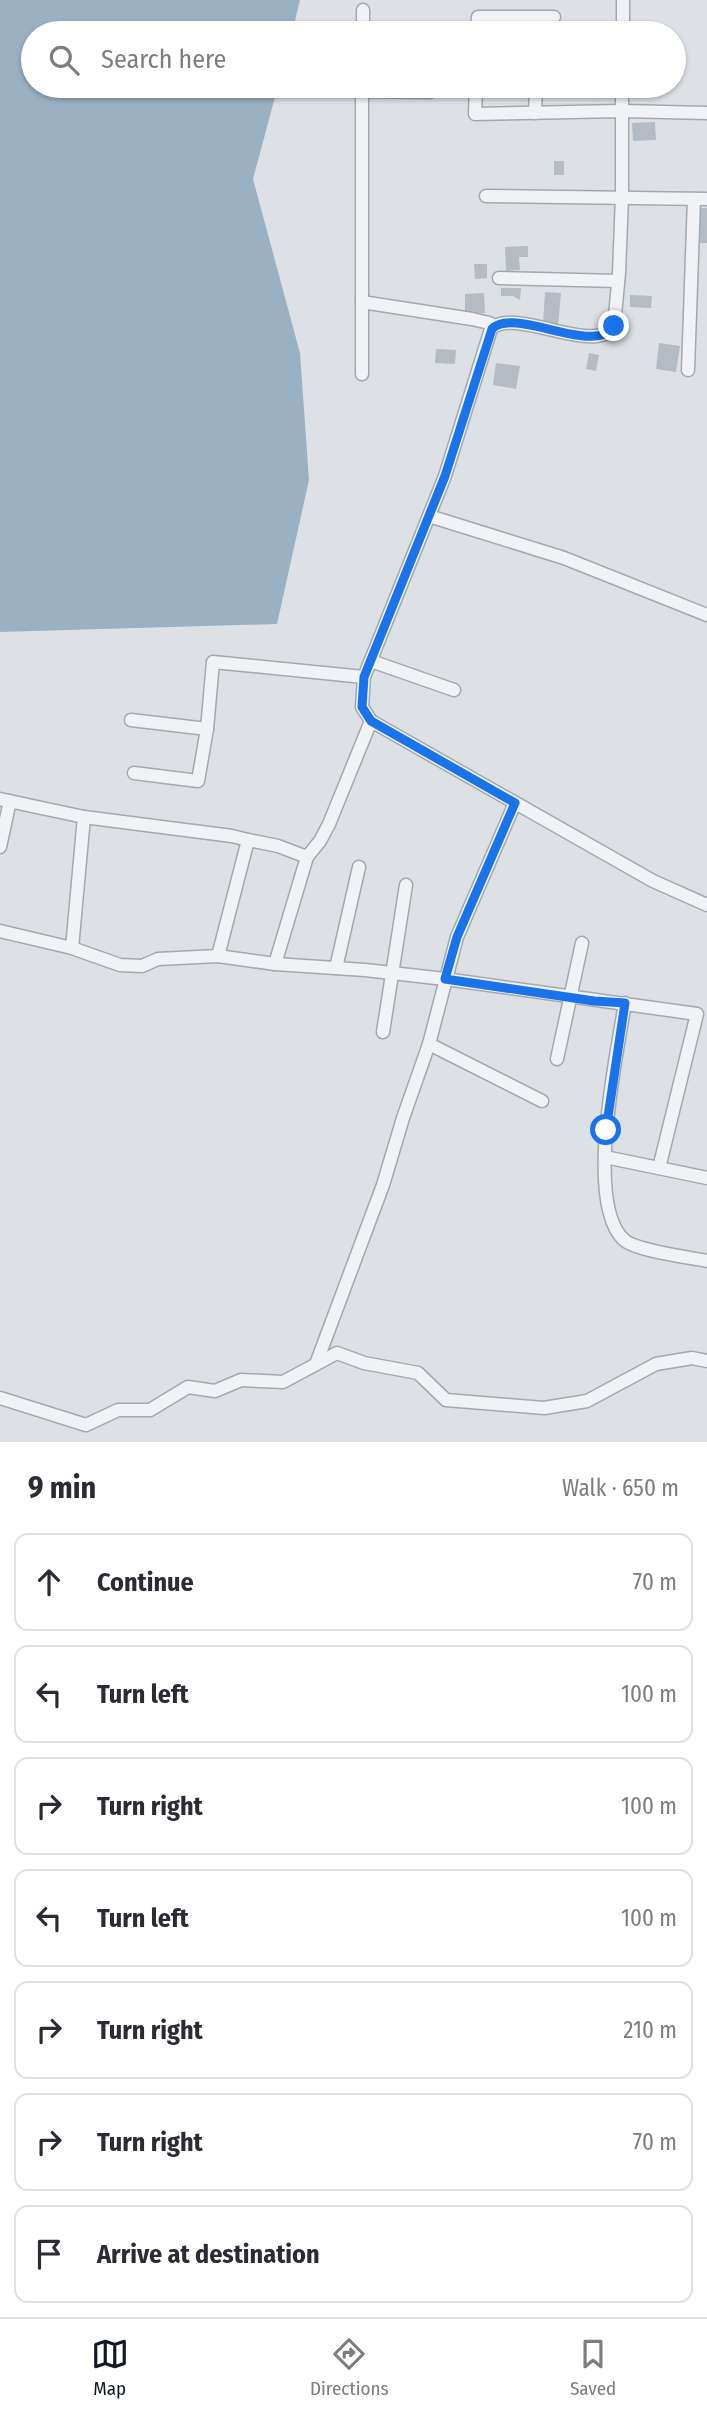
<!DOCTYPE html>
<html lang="en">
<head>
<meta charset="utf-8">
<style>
	body { margin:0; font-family:"Fira Sans Condensed",sans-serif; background:#f2f2f3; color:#2b2b33 }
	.stop { position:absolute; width:21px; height:21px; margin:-16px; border:5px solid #1a73e8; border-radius:50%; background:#fff }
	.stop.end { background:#1a73e8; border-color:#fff; box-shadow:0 2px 7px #0008 }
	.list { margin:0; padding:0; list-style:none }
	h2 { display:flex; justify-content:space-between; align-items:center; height:91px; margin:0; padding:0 28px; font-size:30px }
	h2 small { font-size:23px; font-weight:400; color:#7c7c81 }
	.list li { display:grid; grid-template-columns:46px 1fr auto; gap:21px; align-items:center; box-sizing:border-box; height:98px; margin:0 14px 14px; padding:0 14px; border:2px solid #e1e1e2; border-radius:14px }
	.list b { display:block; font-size:26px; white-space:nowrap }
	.list em { font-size:23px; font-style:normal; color:#7c7c81 }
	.icon { flex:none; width:38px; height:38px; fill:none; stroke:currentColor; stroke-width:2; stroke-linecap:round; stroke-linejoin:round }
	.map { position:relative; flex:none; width:707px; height:1442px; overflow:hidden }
	.search { position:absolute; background:#fff; box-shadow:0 2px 5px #0004; left:21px; right:21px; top:21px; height:77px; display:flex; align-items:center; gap:18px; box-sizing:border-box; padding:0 24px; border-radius:38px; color:#7c7c81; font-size:26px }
	.sheet { height:875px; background:#fff }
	nav { display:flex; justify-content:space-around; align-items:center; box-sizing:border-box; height:98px; border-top:2px solid #e1e1e2; background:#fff; font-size:19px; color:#7c7c81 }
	nav a { display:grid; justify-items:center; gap:4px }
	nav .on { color:#111827 }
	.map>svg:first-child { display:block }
</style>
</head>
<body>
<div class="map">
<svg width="707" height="1442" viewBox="0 0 707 1442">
	<rect width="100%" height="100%" fill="#dde1e6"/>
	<!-- water -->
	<path fill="#9ab1c4" d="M0,0h300l-8,33h-259v53h245l-25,93 47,174 9,127 -32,144 -277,8z"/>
	<!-- building -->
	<g fill="#b5bbc3">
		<path d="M655,122l1,18 -23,1 -1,-18z"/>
		<rect x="554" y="161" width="10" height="14"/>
		<path d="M697,208h10v35h-11z"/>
		<path d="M528,246v11h-9l1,13 -14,1 -1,-24z"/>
		<path d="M474,264h13v14l-12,1z"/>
		<path d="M501,288h20l-1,12 -7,-4h-12z"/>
		<path d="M545,292l16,1 -3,33 -15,-2z"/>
		<path d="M484,293l1,20 -20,1v-20z"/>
		<path d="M630,295l22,1 -1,12 -21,-1z"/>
		<path d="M659,343l21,3 -4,26 -20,-3z"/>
		<path d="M436,349l20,1 -1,14 -20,-1z"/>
		<path d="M589,353l10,2 -3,16 -10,-2z"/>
		<path d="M496,363l24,3 -4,23 -23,-4z"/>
	</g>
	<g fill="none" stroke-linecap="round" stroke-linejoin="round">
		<!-- minor casing -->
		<g stroke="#a3a8b0" stroke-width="15">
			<g id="minor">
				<path d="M363,33v-23"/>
				<path d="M477,33l1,-16h76"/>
				<path d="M536,33v-16"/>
				<path d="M623,33v-33"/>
				<path d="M476,86l-1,28 147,-3 85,2"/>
				<path d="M622,86v111l-3,76 -5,53c-19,31 -99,-20 -123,3l-46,147 -81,201 -2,30 9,14 282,160 54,24"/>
				<path d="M362,91l68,1"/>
				<path d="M535,113l1,-27"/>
				<path d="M486,196l221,3"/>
				<path d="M499,278l119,3"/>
				<path d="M362,302l110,17 17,4 5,3"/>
				<path d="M688,370l6,-171"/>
				<path d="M362,374v-288"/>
				<path d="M429,516l135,42 143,57"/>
				<path d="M371,661l83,29"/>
				<path d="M131,720l76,9"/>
				<path d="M134,773l64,8 9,-52 6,-67 151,15"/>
				<path d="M0,799l84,18 148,19 16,4 -30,116"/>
				<path d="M248,840l30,6 29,11"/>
				<path d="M0,847l10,-46"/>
				<path d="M0,931l72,17 48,17 22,1 16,-7 60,-3 57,8 90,6 80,9 252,35 -38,154"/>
				<path d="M72,948l12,-131"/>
				<path d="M275,964l32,-107 13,-16 9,-17 42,-103"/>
				<path d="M336,968l23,-101"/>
				<path d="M625,1003c-8,51 -41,200 -1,237 13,11 64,17 83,21"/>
				<path d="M383,1032l23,-147"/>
				<path d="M429,1044l113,57"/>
				<path d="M557,1059l25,-116"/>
				<path d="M605,1157l102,21"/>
				<path d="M316,1364l67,-179 20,-67 26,-74 28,-107 58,-134"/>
				<path d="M0,1398l86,27 32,-15h32l38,-23 27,4 26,-11 42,2 54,-29 27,10 54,10 28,27 98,8 43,-7 69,-37 36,-6 15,3"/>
			</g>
		</g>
		<!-- minor -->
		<use href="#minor" stroke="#f0f2f5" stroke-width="12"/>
	</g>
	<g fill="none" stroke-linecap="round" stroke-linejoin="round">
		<!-- route -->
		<path stroke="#1a73e8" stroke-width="9" d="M606,1130l19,-127 -31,-2 -149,-22 12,-42 58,-134 -144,-82 -9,-14 2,-30 81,-201 47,-147c23,-23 103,28 122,-3"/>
	</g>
</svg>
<div class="stop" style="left:606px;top:1130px"></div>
<div class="stop end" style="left:614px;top:326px"></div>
<div class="search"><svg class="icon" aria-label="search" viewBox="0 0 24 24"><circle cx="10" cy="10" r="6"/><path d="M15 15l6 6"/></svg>Search here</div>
</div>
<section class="sheet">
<h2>9 min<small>Walk · 650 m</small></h2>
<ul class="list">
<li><svg class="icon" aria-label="ahead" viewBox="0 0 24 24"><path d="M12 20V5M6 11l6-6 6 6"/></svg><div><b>Continue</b></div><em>70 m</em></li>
<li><svg class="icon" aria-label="left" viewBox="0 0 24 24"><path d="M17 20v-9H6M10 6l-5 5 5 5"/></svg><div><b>Turn left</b></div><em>100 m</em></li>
<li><svg class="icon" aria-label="right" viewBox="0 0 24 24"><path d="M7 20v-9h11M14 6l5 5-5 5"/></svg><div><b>Turn right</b></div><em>100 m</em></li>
<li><svg class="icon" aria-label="left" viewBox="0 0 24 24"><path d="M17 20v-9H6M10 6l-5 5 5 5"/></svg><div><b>Turn left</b></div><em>100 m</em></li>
<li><svg class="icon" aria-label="right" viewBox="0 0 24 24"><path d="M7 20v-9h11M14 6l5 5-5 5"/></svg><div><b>Turn right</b></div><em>210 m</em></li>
<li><svg class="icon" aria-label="right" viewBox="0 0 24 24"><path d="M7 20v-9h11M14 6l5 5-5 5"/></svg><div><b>Turn right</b></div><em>70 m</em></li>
<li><svg class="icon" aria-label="arrive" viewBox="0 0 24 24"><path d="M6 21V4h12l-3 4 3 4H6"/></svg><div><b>Arrive at destination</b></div></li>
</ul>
</section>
<nav>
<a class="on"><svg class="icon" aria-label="map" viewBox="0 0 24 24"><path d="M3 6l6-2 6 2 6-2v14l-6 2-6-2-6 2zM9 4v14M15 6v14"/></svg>Map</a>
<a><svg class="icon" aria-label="directions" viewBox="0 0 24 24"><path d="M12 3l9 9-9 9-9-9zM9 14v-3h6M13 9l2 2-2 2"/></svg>Directions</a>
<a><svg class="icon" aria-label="saved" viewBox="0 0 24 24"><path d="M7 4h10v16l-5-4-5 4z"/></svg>Saved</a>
</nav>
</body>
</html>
